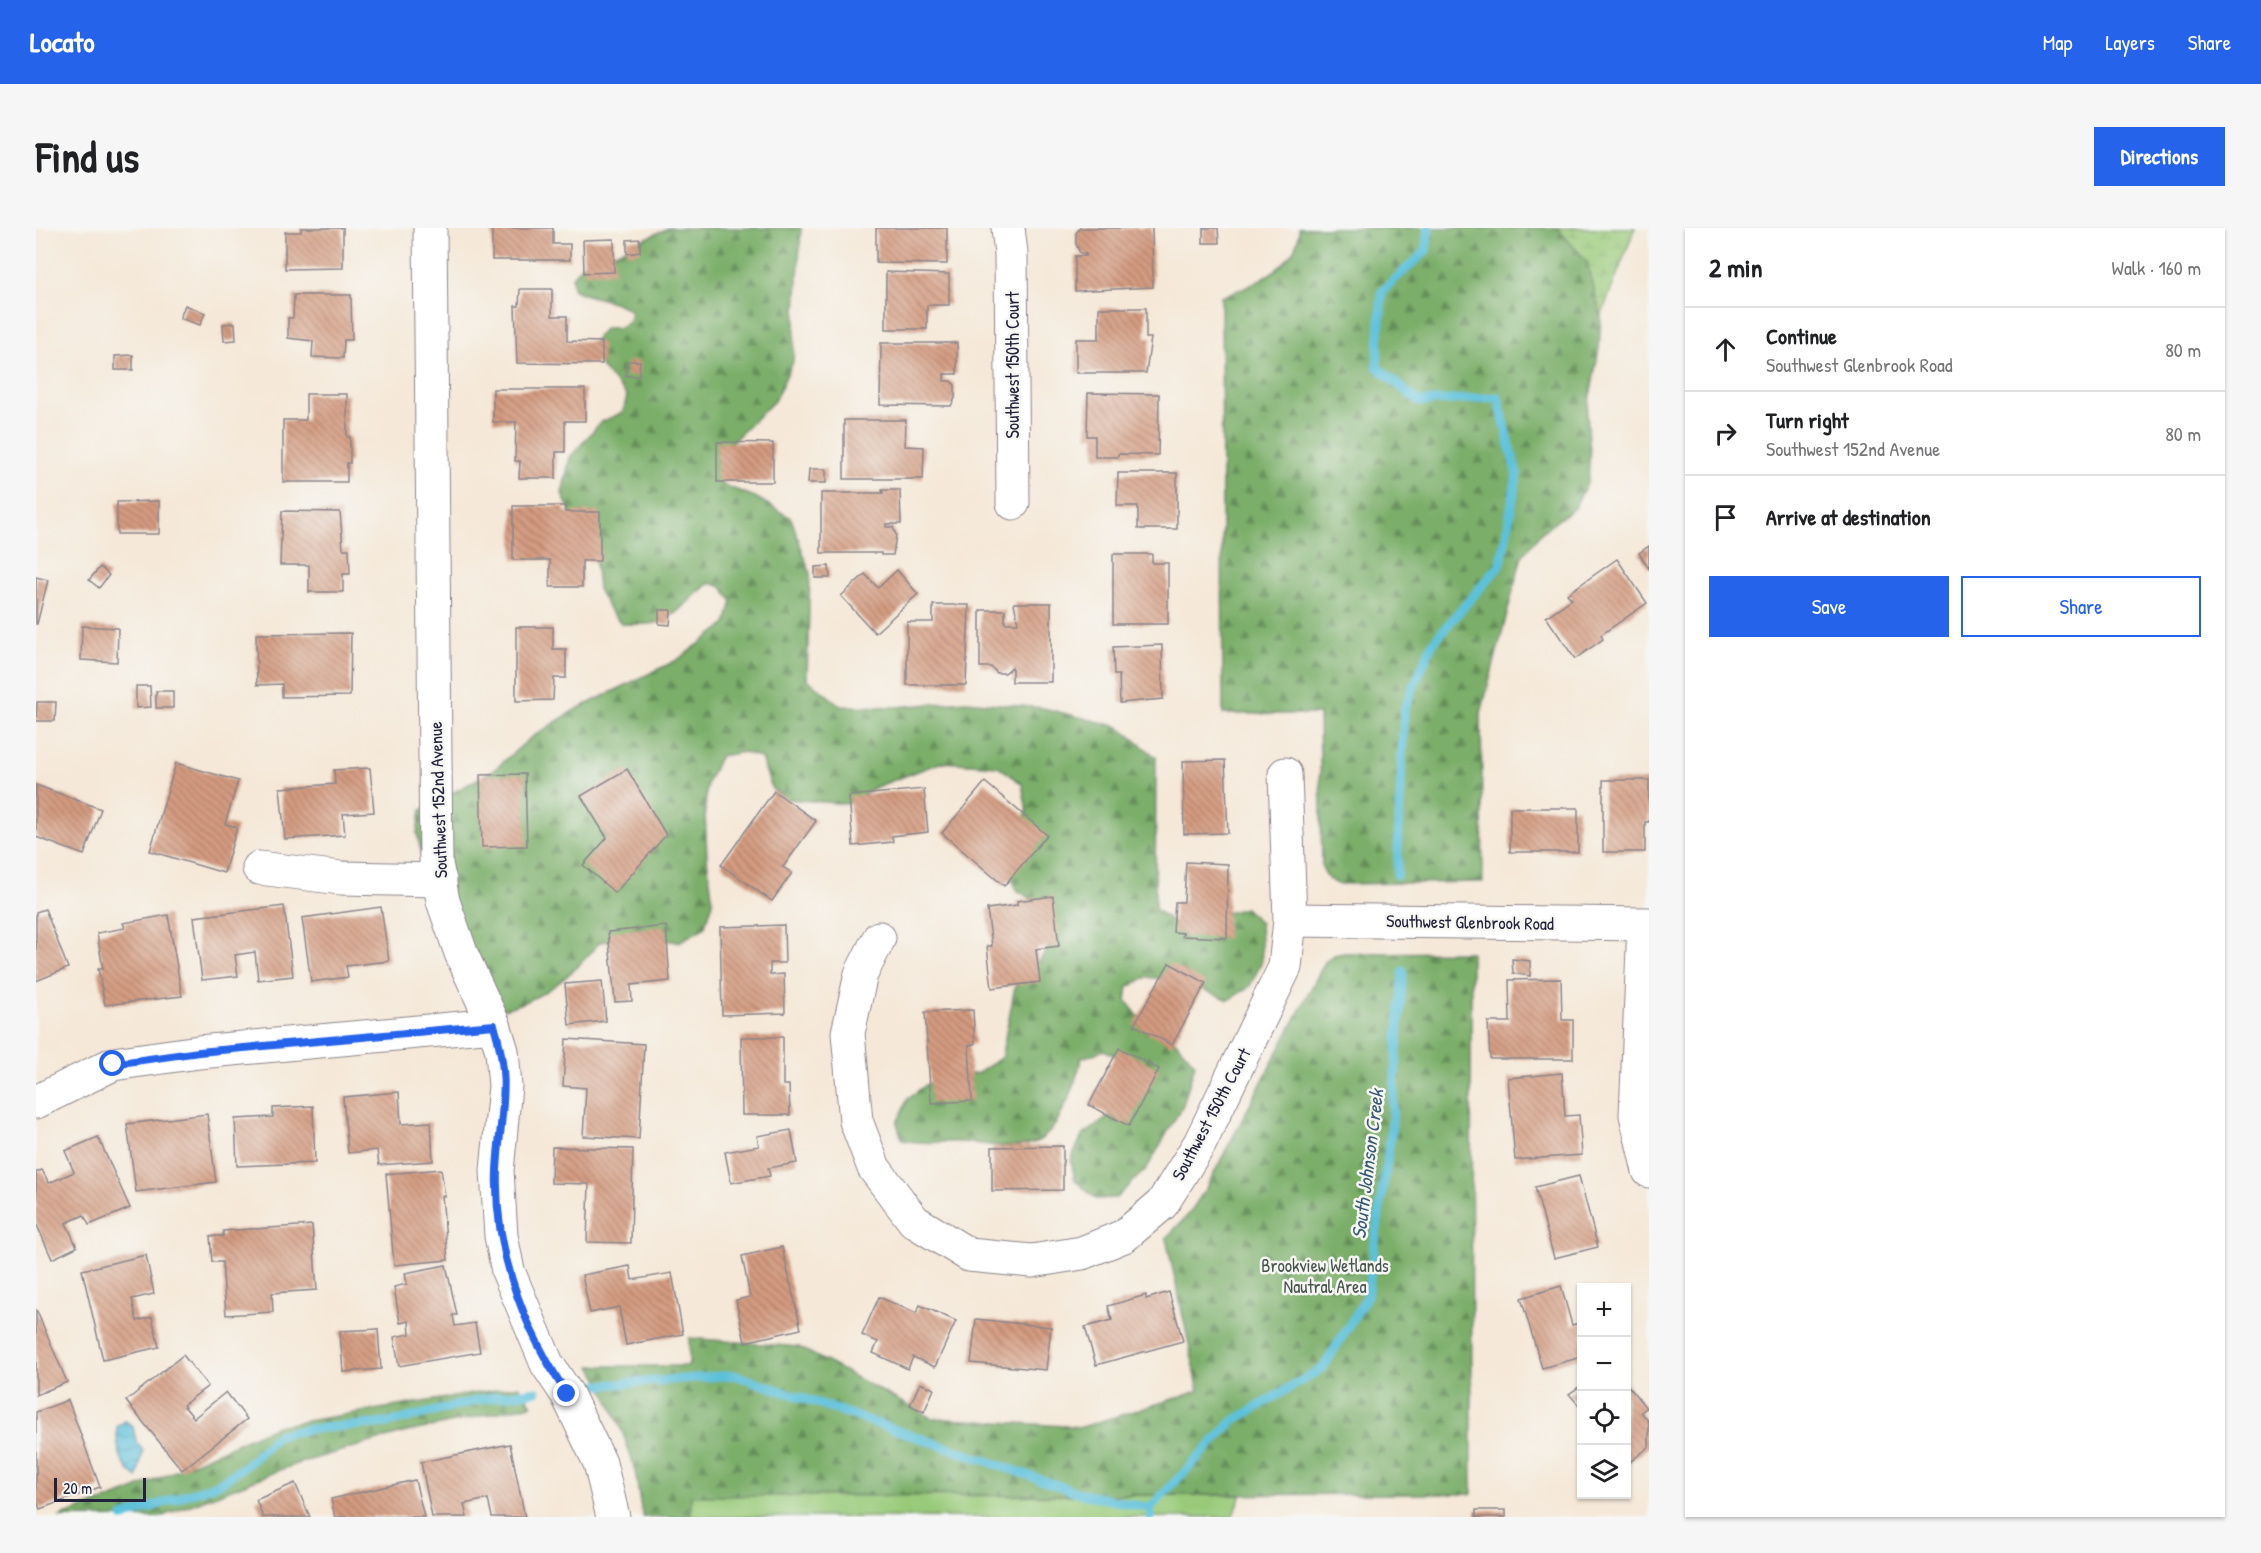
<!DOCTYPE html>
<html lang="en">
<head>
<meta charset="utf-8">
<style>
	body { margin:0; font-family:"Patrick Hand",sans-serif; background:#f6f6f6; color:#202124 }
	.controls { position:absolute; right:18px; bottom:18px; display:grid; overflow:hidden; border-radius:0px; box-shadow:0 2px 4px #0004 }
	.controls button { width:54px; height:54px; display:grid; place-items:center; padding:0; border:0; border-bottom:2px solid #e0e0e0; background:#fff; color:#202124; font:30px sans-serif }
	.scale { position:absolute; left:18px; bottom:15px; width:92px; box-sizing:border-box; padding-left:6px; border:3px solid #22223b; border-top:0; font-size:16px; line-height:21px; white-space:nowrap; color:#22223b; -webkit-text-stroke:4px #f6f6f2; paint-order:stroke }
	.stop { position:absolute; width:18px; height:18px; margin:-14px; border:4px solid #2563eb; border-radius:50%; background:#fff }
	.stop.end { background:#2563eb; border-color:#fff; box-shadow:0 2px 6px #0008 }
	.list { margin:0; padding:0; list-style:none }
	h2 { display:flex; justify-content:space-between; align-items:center; height:78px; margin:0; padding:0 24px; font-size:26px }
	h2 small { font-size:20px; font-weight:400; color:#757577 }
	.list li { display:grid; grid-template-columns:39px 1fr auto; gap:18px; align-items:center; box-sizing:border-box; height:84px; padding:0 24px; border-top:2px solid #e0e0e0 }
	.list b { display:block; font-size:22px; white-space:nowrap }
	.list p { margin:0; font-size:20px; white-space:nowrap; color:#757577 }
	.list em { font-size:20px; font-style:normal; color:#757577 }
	.actions { display:flex; gap:12px; padding:18px 24px }
	.actions a { flex:1; padding:14px 0; border:2px solid #2563eb; border-radius:0px; text-align:center; font-size:21px; color:#2563eb }
	.actions .main { background:#2563eb; color:#fff }
	.icon { flex:none; width:33px; height:33px; fill:none; stroke:currentColor; stroke-width:2; stroke-linecap:round; stroke-linejoin:round }
	.map { position:relative; flex:none; width:1613px; height:1289px; overflow:hidden; border-radius:0px }
	header { display:flex; align-items:center; gap:36px; box-sizing:border-box; height:84px; padding:0 30px; background:#2563eb; color:#fff }
	header strong { font-size:28px }
	nav { display:flex; gap:33px; margin-inline-start:auto; font-size:21px }
	.intro { display:flex; align-items:center; justify-content:space-between; box-sizing:border-box; height:144px; padding:0 36px }
	h1 { margin:0; font-size:42px }
	.button { padding:15px 27px; border-radius:0px; background:#2563eb; color:#fff; font-size:21px; font-weight:700 }
	main { display:flex; gap:36px; padding:0 36px }
	aside { flex:1; background:#fff; border-radius:0px; box-shadow:0 2px 4px #0004 }
	.map>svg:first-child { display:block }
</style>
</head>
<body>
<header>
<strong>Locato</strong>
<nav><a>Map</a><a>Layers</a><a>Share</a></nav>
</header>
<div class="intro"><h1>Find us</h1><a class="button">Directions</a></div>
<main>
<div class="map">
<svg width="1613" height="1289" viewBox="0 0 1613 1289">
	<defs>
		<pattern id="forest-firs" width="22" height="20" patternUnits="userSpaceOnUse" patternTransform="scale(1.5)"><rect width="22" height="20" fill="#7aae69"/><path d="M5 1l3.5 6h-7zM16 11l3.5 6h-7z" fill="#648d58"/></pattern>
		<pattern id="wetland-marsh" width="20" height="14" patternUnits="userSpaceOnUse" patternTransform="scale(1.5)"><rect width="20" height="14" fill="#99ca79"/><path d="M1 5h8M5 5V1M11 12h8M15 12V8" fill="none" stroke="#84ad6a"/></pattern>
		<pattern id="water-waves" width="16" height="10" patternUnits="userSpaceOnUse" patternTransform="scale(1.5)"><rect width="16" height="10" fill="#5dc1db"/><path d="M0 5q4-4 8 0t8 0" fill="none" stroke="#4c9cb3"/></pattern>
		<pattern id="building-back-hatch" width="6" height="6" patternUnits="userSpaceOnUse" patternTransform="scale(1.5)"><rect width="6" height="6" fill="#d49b80"/><path d="M-1 5l2 2M0 0l6 6M5-1l2 2" fill="none" stroke="#ac7e6a"/></pattern>
	</defs>
	<rect width="100%" height="100%" fill="#f6f6f2"/>
	<filter id="ink" filterUnits="userSpaceOnUse"><feTurbulence type="fractalNoise" baseFrequency=".0167" numOctaves="2"/><feDisplacementMap in="SourceGraphic" scale="12" xChannelSelector="R" yChannelSelector="G"/><feConvolveMatrix kernelMatrix="1 2 1 2 8 2 1 2 1" color-interpolation-filters="sRGB"/></filter>
	<filter id="wash" filterUnits="userSpaceOnUse"><feTurbulence type="fractalNoise" baseFrequency=".008" numOctaves="4" result="noise"/><feDisplacementMap in="SourceGraphic" scale="24" xChannelSelector="R" yChannelSelector="G"/><feGaussianBlur stdDeviation="1.35" result="paint"/><feColorMatrix in="noise" values="0 0 0 0 0 0 0 0 0 0 0 0 0 0 0 0 0 1.4 0 .05"/><feComposite in="paint" operator="in"/></filter>
	<g filter="url(#wash)">
		<rect width="100%" height="100%" fill="#f5e8d8"/>
		<!-- forest -->
		<g fill="url(#forest-firs)" stroke="#4e6852" stroke-width="1.5">
			<path d="M632,0h133l-8,134 -19,39 -45,44 -10,24 4,16 32,12 36,21 19,55 -3,106 34,27 55,1 70,-6 77,7 76,19 37,30 -1,152 23,17 67,-18 15,15 2,38 -12,25 -21,14 -45,-18 -37,-5 -19,10 -2,13 12,16 30,16 27,32 -12,41 -36,63 -31,30 -20,1 -21,-19 -4,-20 11,-24 32,-23 17,-50 -27,-13 -22,8c-6,22 -22,73 -44,83 -23,11 -53,2 -77,1 -21,-1 -39,3 -59,-2l-5,-17 11,-25 25,-18 45,-7 23,-15 14,-71 24,-25 15,-23 -5,-28 -32,-21 -9,-21 19,-58 -5,-27 -24,-18 -56,-4 -66,25 -29,17 -59,-5 -16,-10 -11,-31 -17,-6 -24,4 -13,28 -2,27 2,47 6,45 -9,25 -25,14 -42,-5 -37,5c-28,33 -58,60 -102,68l-70,-125 -11,-52 4,-23 73,-40 35,-31 44,-28 104,-51 49,-36 6,-23 -10,-14 -12,-4c-17,11 -34,36 -54,40 -11,2 -23,1 -34,1l-12,-13 -12,-22 -5,-50 -21,-24 -10,-21 8,-37 31,-35 22,-10 4,-16c-17,-22 -27,-24 -36,-51l14,-17h14l10,-7 2,-10c-19,-14 -38,-10 -58,-22l-1,-12 9,-11 15,-9 17,-3z"/>
			<path d="M1263,0h258l29,32 15,56 -2,33 -12,64 3,39 -2,29 -14,27 -32,24 -20,24 -41,157 2,169 -145,2 -10,-5 -6,-12 -3,-153h-96l-2,-417c30,-12 79,-30 78,-69z"/>
			<path d="M1435,724l1,542 -781,2v21h-48c-4,-15 -5,-31 -8,-46 -10,-38 -25,-71 -44,-105h98v-28l110,9 132,71 151,9 117,-36 -33,-153 22,-23 17,-25 120,-228 9,-7 10,-2z"/>
			<path d="M483,1158l13,19 -129,28 -107,31 -136,53h-101l67,-24 150,-67z"/>
		</g>
		<!-- wetland -->
		<path fill="url(#wetland-marsh)" stroke="#5e765a" stroke-width="1.5" d="M1521,0h78l-34,88 -15,-56z"/>
		<!-- pitch -->
		<path fill="#99ca79" stroke="#5e765a" stroke-width="1.5" d="M1206,1267l-10,22h-541v-21z"/>
		<!-- water -->
		<path fill="url(#water-waves)" stroke="#40728b" stroke-width="1.5" d="M89,1193l8,5 3,15 7,10 -6,27c-17,-12 -21,-31 -20,-51z"/>
		<g fill="none" stroke-linecap="round" stroke-linejoin="round">
			<!-- stream -->
			<g stroke="#5dc1db" stroke-width="9">
				<path d="M1361,647l7,-166 29,-67 68,-78 16,-89 -19,-78 -79,5 -42,-35 5,-76 44,-40 3,-23"/>
				<path d="M555,1158l144,-11 351,120 64,13"/>
				<path d="M87,1289l97,-34 29,-20 29,-28 32,-6 78,-6 95,-24 53,-8"/>
				<path d="M1115,1289l-1,-9 82,-86 91,-54 44,-72 24,-163 12,-162"/>
			</g>
		</g>
		<g id="blocks">
			<!-- building -->
			<g fill="url(#building-back-hatch)">
				<path d="M265,0h42v40l-58,1v-37h16z"/>
				<path d="M472,0h45v16h17v16h-78v-31z"/>
				<path d="M840,0h71v36l-71,-1z"/>
				<path d="M1044,0h72l1,59 -78,4v-35h11v-2l-6,-1 -4,-9v-11z"/>
				<path d="M1167,0h15l1,15h-16z"/>
				<path d="M578,11v33l-30,1 -1,-33z"/>
				<path d="M604,11v13l-13,2v-14z"/>
				<path d="M850,44l63,2v31h-22v24h-41z"/>
				<path d="M484,61h32v27h15v25l35,1v22l-85,-1 -2,-57h4z"/>
				<path d="M258,67h57l1,45h-8l-1,18 -31,-1 1,-16 -25,-3v-20h5z"/>
				<path d="M149,77l20,8 -5,12 -20,-7z"/>
				<path d="M1063,80h47v30h5l-5,35h-70v-34h23z"/>
				<path d="M199,95l1,17 -12,1 -1,-17z"/>
				<path d="M845,115h76v31h-13v7h7l4,4v13l-4,8 -71,-1z"/>
				<path d="M97,127v15h-18v-14z"/>
				<path d="M591,133h13l-1,15h-13z"/>
				<path d="M457,161h92v32h-20v31h-9v26h-37l1,-17h-5l1,-39h-23z"/>
				<path d="M1052,165l71,1 -1,61 -40,-1v3h-23v-21h-8z"/>
				<path d="M270,166h41v43h3v26h-3v19h-64v-62h23z"/>
				<path d="M808,192h62l-1,26 19,1 -1,32h-79z"/>
				<path d="M681,214l56,1v39h-56z"/>
				<path d="M773,241h17v14h-18z"/>
				<path d="M1082,245h59v56h-39v-23h-21z"/>
				<path d="M846,262h18l1,34h-15v3h7l3,8 -3,20h-12v-2h-60v-60h62z"/>
				<path d="M123,273v33h-42v-32z"/>
				<path d="M477,278h52v6h35v49h-18v26h-32v-27h-37z"/>
				<path d="M246,283l58,1 3,37h6l1,25h-7v18h-34v-27h-29z"/>
				<path d="M1613,318v23l-10,-16z"/>
				<path d="M1077,326h39v9h16v61h-55z"/>
				<path d="M1581,331l30,44 -46,32 2,4 -28,20 -29,-42 26,-18 -5,-5z"/>
				<path d="M793,338l1,12h-15v-11z"/>
				<path d="M64,339l9,8 -10,13 -10,-8z"/>
				<path d="M861,342l21,24 -43,39 -34,-37 24,-22 13,14z"/>
				<path d="M0,349l12,3 -11,44h-1z"/>
				<path d="M978,375h37v79h-39v-15l-7,6h-8l-6,-6h-11v-57h25v13h13z"/>
				<path d="M897,377h36l-3,80h-59v-63h26z"/>
				<path d="M623,382h12l-1,15 -11,-1z"/>
				<path d="M46,398l36,2 -1,34 -36,-2z"/>
				<path d="M480,399h37v22h13v29h-12l-1,22 -37,1z"/>
				<path d="M315,405l-1,63 -68,1v-13l-25,1 -1,-51z"/>
				<path d="M1126,417l1,54 -43,4 -1,-28h-5l-1,-28z"/>
				<path d="M100,458h14l1,21 -15,1z"/>
				<rect x="120" y="463" width="17" height="17"/>
				<path d="M1,474h19l-1,19h-19z"/>
				<path d="M1189,532l3,73 -44,1 -1,-73z"/>
				<path d="M140,535l62,18 -13,43 12,3 -13,46 -74,-22z"/>
				<path d="M334,540l4,44 -31,2 2,21 -60,4 -5,-51 55,-4 -1,-14z"/>
				<path d="M591,541l39,66 -51,58 -32,-28 24,-27 -26,-42z"/>
				<path d="M489,546l2,72 -45,1 -2,-72z"/>
				<path d="M1567,552h46v42h-4v30h-42z"/>
				<path d="M949,554l62,53 -43,51 -62,-53z"/>
				<path d="M0,557l65,24 -17,46 -48,-18z"/>
				<path d="M888,561l4,43 -36,4 1,6 -40,4 -4,-50z"/>
				<path d="M738,563l42,30 -33,46 9,6 -20,28 -51,-36z"/>
				<rect x="1474" y="580" width="68" height="44"/>
				<path d="M1150,634l42,2 -1,74 -45,-2 1,-3 -10,-1 2,-30h9z"/>
				<path d="M1017,668l6,50 -23,3 4,33 -48,6 -5,-42h5l-5,-37 30,-4v-4z"/>
				<path d="M248,678l9,70 -35,4 -3,-28 -20,3 3,21 -36,4 -8,-63z"/>
				<path d="M345,679l8,54 -43,5 2,11 -37,5 -9,-64z"/>
				<path d="M9,681l23,59 -32,13v-69z"/>
				<path d="M132,687l14,81 -77,9 -7,-36h5l-6,-36 28,-5 -2,-5z"/>
				<path d="M748,697l1,38h-15v12l14,-1 1,39 -63,2 -2,-88z"/>
				<path d="M630,698l4,55 -39,4 1,16 -17,1 -7,-70z"/>
				<path d="M1476,731l18,2v15l-17,-3z"/>
				<path d="M1133,735l37,20 -34,62 -38,-20z"/>
				<path d="M1525,751l1,41h11v39h-83l-2,-37h22l-1,-42z"/>
				<path d="M566,753l4,40 -37,4 -4,-41z"/>
				<path d="M937,782l2,34 -6,1 3,56 -41,2 -6,-91z"/>
				<path d="M705,809h42v48h6l1,30h-48z"/>
				<path d="M530,811l78,5 -5,95 -56,-3 3,-48 -23,-2z"/>
				<path d="M1083,820l40,21 -30,57 -40,-21z"/>
				<path d="M1526,845l3,43 14,-1 3,40 -67,5 -7,-82z"/>
				<path d="M363,864l2,32 30,-2 2,39 -54,4 -2,-15 -29,3 -5,-56z"/>
				<path d="M277,878l2,57 -78,3 -2,-47 38,-2v-9z"/>
				<path d="M171,886l9,68 -80,10 -9,-68z"/>
				<path d="M755,902l6,33 -29,5 2,8 -39,7 -6,-31 34,-6 -2,-10z"/>
				<path d="M62,909l32,71 -41,17 -5,-10 -18,8 11,24 -25,12 -16,-36v-51l6,-2 7,13 25,-11 -9,-21z"/>
				<path d="M1027,918v44l-71,1v-44z"/>
				<path d="M516,919l81,2 -2,94 -44,-1 2,-58 -38,-1z"/>
				<path d="M405,941l4,27h-3l6,64 -54,5 -8,-91z"/>
				<path d="M1543,948l19,71 -44,11 -19,-71z"/>
				<path d="M276,997l5,65 -45,3 1,19 -47,3 -4,-53h-10l-2,-26h13v-5z"/>
				<path d="M746,1019l19,82 -56,13 -9,-42 14,-3 -8,-41z"/>
				<path d="M110,1027l8,39 -22,5 5,22 15,-4 7,30 -56,13 -21,-90z"/>
				<path d="M410,1037l11,50h-4l2,11 20,-3 5,29 -81,14 -5,-29 16,-3 -1,-13 -9,2 -6,-36 13,-3 -2,-11z"/>
				<path d="M594,1038l2,14 40,-7 11,61 -57,11 -7,-38 -29,6 -8,-38z"/>
				<path d="M1525,1058l11,39 10,-3v35l-40,11 -21,-70z"/>
				<path d="M1133,1064l14,49 -87,24 -11,-38 27,-7 -4,-14 38,-11v4z"/>
				<path d="M843,1069l37,16 4,-8 36,16 -21,46 -22,-10 -5,12 -35,-16 5,-11 -16,-7z"/>
				<path d="M0,1081l31,73 -31,13z"/>
				<path d="M940,1091l75,8 -5,43 -75,-7z"/>
				<path d="M342,1101l3,40 -38,3 -3,-41z"/>
				<path d="M147,1127l25,31 -25,19 11,13 32,-26 21,27 -65,51 -56,-69z"/>
				<path d="M884,1155l14,6 -10,23 -14,-7z"/>
				<path d="M1590,1155l20,25 -5,4 8,10v25l-23,18z"/>
				<path d="M1546,1157v24l-13,-15z"/>
				<path d="M32,1172l32,87 -60,22 -4,-10v-87z"/>
				<path d="M474,1216l15,73h-33l-4,-18 -24,5 3,13h-35l-11,-55z"/>
				<path d="M379,1252l9,37h-89l-4,-18z"/>
				<path d="M259,1255l15,34h-47l-7,-17z"/>
				<rect x="1440" y="1282" width="30" height="7"/>
			</g>
		</g>
	</g>
	<g filter="url(#ink)">
		<use href="#blocks" fill-opacity="0" stroke="#8c858a" stroke-width="1.5"/>
		<g fill="none" stroke-linecap="round" stroke-linejoin="round">
			<!-- minor casing -->
			<g stroke="#8c858a" stroke-width="35">
				<g id="minor">
					<path d="M394,0l6,635 7,38 18,52 33,72 8,26 3,35 -8,85 4,65 7,35 39,93 20,30 33,69 13,54"/>
					<path d="M972,0l3,25 2,250"/>
					<path d="M223,640l82,10 99,2"/>
					<path d="M1254,692l359,4"/>
					<path d="M1608,697l-8,190 13,56"/>
					<path d="M843,710l-18,36 -13,59 8,88 18,47 40,53 55,34 63,6 50,-8 42,-17 38,-32 38,-61 85,-176 5,-47 -5,-146"/>
					<path d="M0,874l77,-38 86,-12 295,-27"/>
				</g>
			</g>
			<!-- minor -->
			<use href="#minor" stroke="#fff" stroke-width="33"/>
		</g>
	</g>
	<g fill="none" stroke-linecap="round" stroke-linejoin="round" filter="url(#ink)">
		<!-- route -->
		<path stroke="#2563eb" stroke-width="8" d="M77,836l86,-12 295,-27c18,59 6,88 3,145 -3,82 26,157 70,224"/>
	</g>
	<g text-anchor="middle" dominant-baseline="central" stroke-width="5" stroke-linejoin="round" paint-order="stroke">
		<!-- street labels -->
		<g font-size="18" fill="#22223b" stroke="#f6f6f2">
			<text transform="translate(976 137) rotate(-90)">Southwest 150th Court</text>
			<text transform="translate(402 572) rotate(-92)">Southwest 152nd Avenue</text>
			<text transform="translate(1434 694) rotate(1)">Southwest Glenbrook Road</text>
			<text transform="translate(1175 886) rotate(-62)">Southwest 150th Court</text>
		</g>
		<!-- park labels -->
		<g font-size="18" fill="#46544e" stroke="#f6f6f2">
			<text x="1289" y="1037">Brookview Wetlands<tspan x="1289" dy="21">Nautral Area</tspan></text>
		</g>
		<!-- water labels -->
		<g font-size="20" font-style="italic" fill="#375a73" stroke="#f6f6f2">
			<text transform="translate(1331 936) rotate(-83)">South Johnson Creek</text>
		</g>
	</g>
</svg>
<div class="controls">
<button>+</button>
<button>−</button>
<button><svg class="icon" aria-label="locate" viewBox="0 0 24 24"><circle cx="12" cy="12" r="6"/><path d="M12 2v4M12 18v4M2 12h4M18 12h4"/></svg></button>
<button><svg class="icon" aria-label="layers" viewBox="0 0 24 24"><path d="M12 4l9 5-9 5-9-5zM3 14l9 5 9-5"/></svg></button>
</div>
<div class="scale">20 m</div>
<div class="stop" style="left:77px;top:836px"></div>
<div class="stop end" style="left:531px;top:1166px"></div>
</div>
<aside>
<h2>2 min<small>Walk · 160 m</small></h2>
<ul class="list">
<li><svg class="icon" aria-label="ahead" viewBox="0 0 24 24"><path d="M12 20V5M6 11l6-6 6 6"/></svg><div><b>Continue</b><p>Southwest Glenbrook Road</p></div><em>80 m</em></li>
<li><svg class="icon" aria-label="right" viewBox="0 0 24 24"><path d="M7 20v-9h11M14 6l5 5-5 5"/></svg><div><b>Turn right</b><p>Southwest 152nd Avenue</p></div><em>80 m</em></li>
<li><svg class="icon" aria-label="arrive" viewBox="0 0 24 24"><path d="M6 21V4h12l-3 4 3 4H6"/></svg><div><b>Arrive at destination</b></div></li>
</ul>
<div class="actions"><a class="main">Save</a><a>Share</a></div>
</aside>
</main>
</body>
</html>
